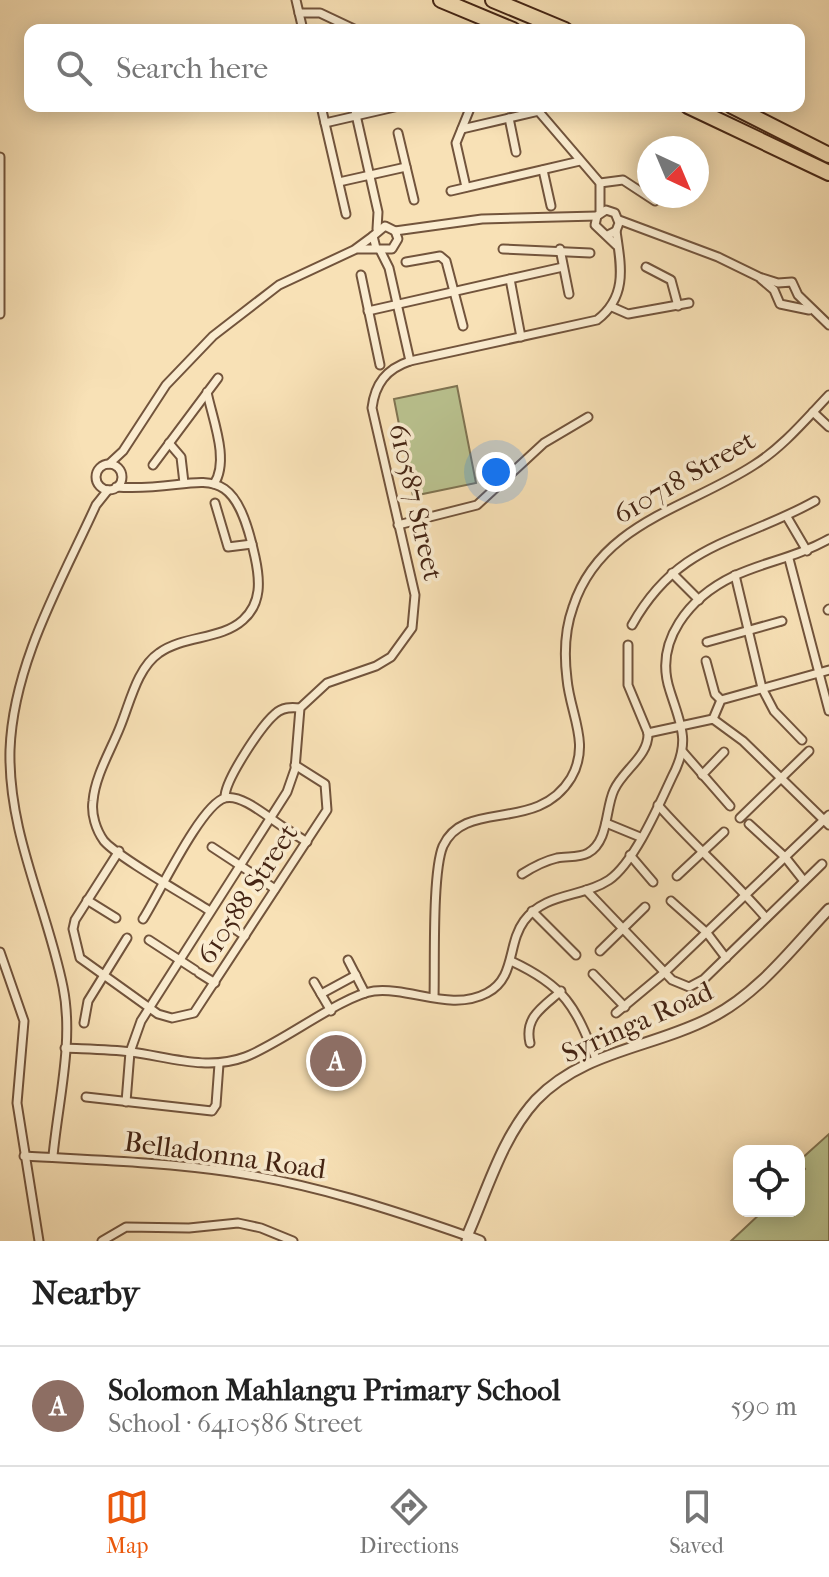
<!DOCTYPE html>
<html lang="en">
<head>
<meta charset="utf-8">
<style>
	body { margin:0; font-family:"IM FELL French Canon",serif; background:#f6f6f6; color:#222 }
	.controls { position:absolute; right:24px; bottom:24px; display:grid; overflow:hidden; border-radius:16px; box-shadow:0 4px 20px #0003 }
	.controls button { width:72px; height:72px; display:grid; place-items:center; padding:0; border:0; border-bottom:2px solid #e0e0e0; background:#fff; color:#222; font:40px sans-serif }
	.compass { position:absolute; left:637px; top:136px; width:72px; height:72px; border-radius:50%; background:#fff; box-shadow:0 4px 20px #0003; rotate:136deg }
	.you { position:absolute; left:496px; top:472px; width:28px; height:28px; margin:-20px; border:6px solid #fff; border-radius:50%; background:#1a73e8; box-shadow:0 0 0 12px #1a73e833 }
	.badge { display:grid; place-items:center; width:52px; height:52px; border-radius:50%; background:#ea580c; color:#fff; font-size:26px; font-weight:700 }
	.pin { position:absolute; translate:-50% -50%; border:4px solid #fff; box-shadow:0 2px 8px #0006 }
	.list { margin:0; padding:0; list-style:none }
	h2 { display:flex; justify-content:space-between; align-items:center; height:104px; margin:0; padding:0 32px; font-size:34px }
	h2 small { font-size:26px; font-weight:400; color:#767676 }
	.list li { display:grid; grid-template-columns:52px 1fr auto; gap:24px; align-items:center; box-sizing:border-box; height:120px; padding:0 32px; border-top:2px solid #e0e0e0 }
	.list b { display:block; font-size:30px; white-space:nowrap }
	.list p { margin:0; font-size:26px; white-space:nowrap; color:#767676 }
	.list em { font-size:26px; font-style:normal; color:#767676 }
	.icon { flex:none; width:44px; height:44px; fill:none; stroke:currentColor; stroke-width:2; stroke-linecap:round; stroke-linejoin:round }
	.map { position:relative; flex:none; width:829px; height:1241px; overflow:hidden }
	.search { position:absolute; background:#fff; box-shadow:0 4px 20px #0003; left:24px; right:24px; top:24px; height:88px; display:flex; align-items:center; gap:20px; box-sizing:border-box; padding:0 28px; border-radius:16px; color:#767676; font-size:30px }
	.sheet { height:224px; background:#fff }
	nav { display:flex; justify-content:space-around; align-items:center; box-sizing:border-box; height:112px; border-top:2px solid #e0e0e0; background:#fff; font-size:22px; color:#767676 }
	nav a { display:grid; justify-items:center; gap:4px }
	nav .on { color:#ea580c }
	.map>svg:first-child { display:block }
</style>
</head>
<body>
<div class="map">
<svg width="829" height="1241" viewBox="0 0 829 1241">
	<rect width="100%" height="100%" fill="#f8e1b6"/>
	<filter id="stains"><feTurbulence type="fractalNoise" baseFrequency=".0025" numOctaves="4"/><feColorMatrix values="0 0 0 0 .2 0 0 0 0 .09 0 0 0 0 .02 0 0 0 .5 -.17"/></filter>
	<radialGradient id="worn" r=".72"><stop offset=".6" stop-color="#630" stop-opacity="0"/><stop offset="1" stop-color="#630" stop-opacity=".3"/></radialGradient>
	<!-- green -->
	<g fill="#bac390" stroke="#807452" stroke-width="2">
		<path d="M457,386l19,97 -63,13 -19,-97z"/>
		<path d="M829,1134v107h-98l32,-30h36v-36l6,-6 -6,-8z"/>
	</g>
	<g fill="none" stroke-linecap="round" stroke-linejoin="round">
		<!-- minor casing -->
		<g stroke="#72543c" stroke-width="11">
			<g id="minor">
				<path d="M296,0l7,30"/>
				<path d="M299,13h21l36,17"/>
				<path d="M321,106l25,108"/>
				<path d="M354,106l24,106 -1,17"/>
				<path d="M534,106l66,77v29"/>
				<path d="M509,118l7,34"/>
				<path d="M325,123l74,-17"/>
				<path d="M462,129l77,-18"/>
				<path d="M398,133l16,67"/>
				<path d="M0,157v157"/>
				<path d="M543,170l8,36"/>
				<path d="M339,182l67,-15"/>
				<path d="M600,183l23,-3 32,21"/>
				<path d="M466,187l-10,-44 15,-37"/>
				<path d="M451,191l129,-30"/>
				<path d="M619,220l99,37 41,20 19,6 14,-1 6,13 31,30"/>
				<path d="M395,231l87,-12 115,-3"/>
				<path d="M608,235l8,-4 3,-8 -4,-10 -9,-3 -9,6 -2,9 21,20"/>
				<path d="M357,249h35l6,-10 -3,-8 -10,-5 -12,10 3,12"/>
				<path d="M503,249l87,4"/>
				<path d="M560,249l9,45"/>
				<path d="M380,250l9,18 21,93"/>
				<path d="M406,262l34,-6 6,5 17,65"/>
				<path d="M646,267l25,13 7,26"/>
				<path d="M361,275l19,90"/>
				<path d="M510,279l11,58"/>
				<path d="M761,279l13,11 6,14 29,6"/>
				<path d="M612,307l16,7 61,-11"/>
				<path d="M368,311l195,-44"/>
				<path d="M207,392c5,26 23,68 7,92"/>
				<path d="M813,412l16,15"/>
				<path d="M169,443l12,14 3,26"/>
				<path d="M109,464l14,-13 43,-66 47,-49 66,-51 75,-35 19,-14"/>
				<circle cx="109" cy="477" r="13"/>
				<path d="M153,465l65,-87"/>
				<path d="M116,487c85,7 115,-41 139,70 5,23 7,46 -12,63 -22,20 -59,15 -84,33 -22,15 -29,50 -39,74 -9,23 -25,49 -27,74 -2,13 3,29 11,40 15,17 83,55 106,70"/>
				<path d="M215,503l13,44 24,-3"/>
				<path d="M787,517l20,34"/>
				<path d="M398,525l79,-20 67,-62 44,-26"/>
				<path d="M789,559l40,152"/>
				<path d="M672,573l27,27"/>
				<path d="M735,575l27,113 12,23 28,29"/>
				<path d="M828,610l1,-1"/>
				<path d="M632,625c47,-84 108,-82 183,-124"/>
				<path d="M707,642l75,-21"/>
				<path d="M628,645v40l20,48"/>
				<path d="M706,661l9,33 6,6"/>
				<path d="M713,719l8,-19 108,-30"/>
				<path d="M648,733l65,-14 30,22 86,84"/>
				<path d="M683,752l47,54"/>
				<path d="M702,775l22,-23"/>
				<path d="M225,797c0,-17 36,-71 50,-83 7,-7 16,-7 25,-6"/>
				<path d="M658,805c34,39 74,73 108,113"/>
				<path d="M740,818l69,-67"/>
				<path d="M606,823l34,14"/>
				<path d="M749,824l36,33 19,24"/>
				<path d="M288,830l19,12"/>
				<path d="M212,847l44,29"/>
				<path d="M119,851l-44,69 -2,9 7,29 78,56 14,4 22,-5 133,-203 -2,-26 -30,-19"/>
				<path d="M630,855l23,27"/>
				<path d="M522,874c11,-7 22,-13 35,-16 10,-2 22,0 31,-5 21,-12 17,-44 26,-63 9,-20 35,-34 34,-57"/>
				<path d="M677,876l47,-44"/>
				<path d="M260,879l15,10"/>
				<path d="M586,890l86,90 17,7 15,-8 118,-115"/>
				<path d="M87,900l29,18"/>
				<path d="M671,901l36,32 19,25"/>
				<path d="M532,911l44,44"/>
				<path d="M143,919c15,-23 58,-115 82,-121 17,-5 46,22 60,30"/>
				<path d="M230,926l15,10"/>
				<path d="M149,940l46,30"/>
				<path d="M600,951l45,-44"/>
				<path d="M0,952l24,69 -7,82 22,138"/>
				<path d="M348,960l17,33"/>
				<path d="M511,961c54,25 64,45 85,98"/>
				<path d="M199,973l16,10"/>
				<path d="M593,974l32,33"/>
				<path d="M314,982l17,29"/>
				<path d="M321,994l35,-19"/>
				<path d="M434,997c1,-33 -2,-125 9,-151 22,-48 94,-12 128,-68 20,-34 -1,-64 -4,-99 -3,-24 -2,-50 6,-72 27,-84 115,-99 181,-142 29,-18 52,-46 75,-70"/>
				<path d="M616,1013l48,-40 165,-158"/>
				<path d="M84,1023l4,-22 39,-63"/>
				<path d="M530,1043c-6,-26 13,-36 31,-52"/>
				<path d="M65,1048c22,1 45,1 66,4 38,5 76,19 114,5 35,-13 98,-62 129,-66 37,-4 77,21 113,2 29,-15 20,-49 37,-72 21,-29 58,-23 85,-41 25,-17 50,-75 63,-103 19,-36 9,-51 -2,-86 -17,-50 20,-94 64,-115 32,-15 61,-18 95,-37"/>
				<path d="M86,1097l126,14 4,-6 3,-41"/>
				<path d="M126,1102l4,-50 11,-31 146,-229 8,-23 5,-61 27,-25 49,-17 15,-9 21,-29 3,-33 -43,-187c3,-24 14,-39 38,-47l187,-41c31,-24 24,-54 19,-89"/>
				<path d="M24,1156c69,4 138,6 207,16 82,12 159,37 236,64l-1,5"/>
				<path d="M53,1156c5,-54 21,-115 10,-169 -16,-80 -55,-153 -53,-237 3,-86 51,-168 86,-245l12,-15"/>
				<path d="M102,1241l24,-14 63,1 49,-5 23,5 32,13"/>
			</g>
		</g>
		<!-- tertiary casing -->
		<g stroke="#72543c" stroke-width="13">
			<path id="tertiary" d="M480,1241l-13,-5c20,-45 35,-99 69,-136 48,-50 117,-52 176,-83 47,-24 81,-70 117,-108"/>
		</g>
		<!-- motorway casing -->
		<g stroke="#452514" stroke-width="18">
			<g id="motorway">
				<path d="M441,0l72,30"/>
				<path d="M493,0l72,30"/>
				<path d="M688,106l141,67"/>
				<path d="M732,106l97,49"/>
			</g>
		</g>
		<!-- minor -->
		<use href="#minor" stroke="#faecd0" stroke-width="7"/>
		<!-- tertiary -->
		<use href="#tertiary" stroke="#faecd0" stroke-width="9"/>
		<!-- motorway -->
		<use href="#motorway" stroke="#f8e1b6" stroke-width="14"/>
	</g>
	<g text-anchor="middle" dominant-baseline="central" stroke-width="7" stroke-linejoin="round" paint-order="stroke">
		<!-- street labels -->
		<g font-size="28" fill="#452514" stroke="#faecd0">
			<text transform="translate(684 477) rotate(-30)">610718 Street</text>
			<text transform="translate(416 502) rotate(77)">610587 Street</text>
			<text transform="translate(247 894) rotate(-57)">610588 Street</text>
			<text transform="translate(637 1022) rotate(-24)">Syringa Road</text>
			<text transform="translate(225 1155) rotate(8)">Belladonna Road</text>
		</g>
	</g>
	<rect width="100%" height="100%" filter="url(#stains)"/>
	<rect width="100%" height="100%" fill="url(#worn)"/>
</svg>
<div class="controls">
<button><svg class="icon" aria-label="locate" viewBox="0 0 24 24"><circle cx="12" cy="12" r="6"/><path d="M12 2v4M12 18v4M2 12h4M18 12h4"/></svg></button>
</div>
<svg class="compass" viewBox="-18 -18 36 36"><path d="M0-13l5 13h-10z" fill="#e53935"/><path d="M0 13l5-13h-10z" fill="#767676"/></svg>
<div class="you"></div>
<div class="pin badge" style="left:336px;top:1061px;background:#8d6e63">A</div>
<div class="search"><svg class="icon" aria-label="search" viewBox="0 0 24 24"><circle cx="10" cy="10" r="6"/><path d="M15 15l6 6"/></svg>Search here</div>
</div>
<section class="sheet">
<h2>Nearby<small></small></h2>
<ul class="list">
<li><span class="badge" style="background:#8d6e63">A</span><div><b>Solomon Mahlangu Primary School</b><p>School · 6410586 Street</p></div><em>590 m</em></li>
</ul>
</section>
<nav>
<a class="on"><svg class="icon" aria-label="map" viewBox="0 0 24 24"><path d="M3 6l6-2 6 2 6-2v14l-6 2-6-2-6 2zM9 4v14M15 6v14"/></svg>Map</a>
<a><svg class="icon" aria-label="directions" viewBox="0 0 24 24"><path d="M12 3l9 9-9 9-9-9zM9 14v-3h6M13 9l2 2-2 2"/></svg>Directions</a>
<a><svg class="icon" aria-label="saved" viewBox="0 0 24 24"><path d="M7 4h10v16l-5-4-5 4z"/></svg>Saved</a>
</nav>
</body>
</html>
